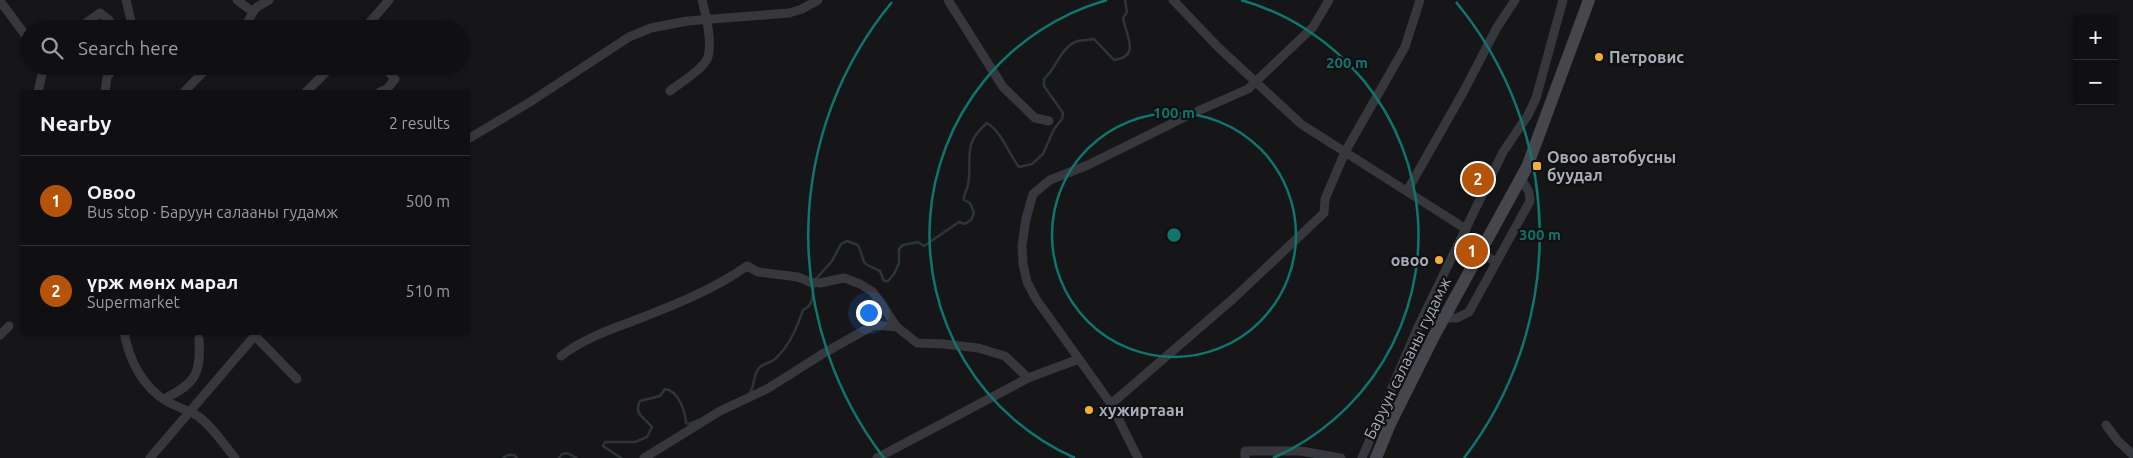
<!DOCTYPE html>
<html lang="en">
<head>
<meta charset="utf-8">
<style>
	body { margin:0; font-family:Ubuntu,sans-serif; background:#19191b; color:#f1f3f6 }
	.controls { position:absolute; right:15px; top:15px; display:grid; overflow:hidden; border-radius:5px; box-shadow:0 1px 4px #0004 }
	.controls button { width:45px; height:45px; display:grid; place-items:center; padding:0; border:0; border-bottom:1px solid #303032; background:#101012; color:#f1f3f6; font:25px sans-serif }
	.you { position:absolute; left:868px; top:312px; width:18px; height:18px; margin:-12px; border:4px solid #fff; border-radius:50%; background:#1a73e8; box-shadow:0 0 0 8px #1a73e833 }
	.badge { display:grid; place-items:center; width:32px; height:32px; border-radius:50%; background:#b45309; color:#fff; font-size:16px; font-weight:700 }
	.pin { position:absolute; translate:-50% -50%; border:2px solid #fff; box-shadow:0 1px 5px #0006 }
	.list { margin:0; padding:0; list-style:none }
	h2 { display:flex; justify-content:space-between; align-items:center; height:65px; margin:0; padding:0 20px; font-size:21px }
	h2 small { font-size:16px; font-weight:400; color:#9c9d9f }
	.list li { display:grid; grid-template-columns:32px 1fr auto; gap:15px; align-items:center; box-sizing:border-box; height:90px; padding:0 20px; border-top:1px solid #303032 }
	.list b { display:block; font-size:19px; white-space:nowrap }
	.list p { margin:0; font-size:16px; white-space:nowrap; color:#9c9d9f }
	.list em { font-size:16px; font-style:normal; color:#9c9d9f }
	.icon { flex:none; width:28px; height:28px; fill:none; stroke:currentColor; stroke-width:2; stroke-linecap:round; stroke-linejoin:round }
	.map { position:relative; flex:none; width:2133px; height:458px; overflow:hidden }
	.search { position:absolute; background:#101012; box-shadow:0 1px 4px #0004; left:20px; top:20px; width:450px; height:55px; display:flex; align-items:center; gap:12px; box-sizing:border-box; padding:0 18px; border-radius:28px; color:#9c9d9f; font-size:19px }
	.panel { position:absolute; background:#101012; box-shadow:0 1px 4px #0004; left:20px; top:90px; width:450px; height:245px; border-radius:5px }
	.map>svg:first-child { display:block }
</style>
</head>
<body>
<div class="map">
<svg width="2133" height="458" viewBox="0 0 2133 458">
	<rect width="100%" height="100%" fill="#161618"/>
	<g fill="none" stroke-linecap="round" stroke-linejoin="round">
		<!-- stream -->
		<g stroke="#2c353c" stroke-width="2.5">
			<path d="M816,279l16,-18 9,-17 6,-3 11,4c9,19 -1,16 22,26l4,10h4l6,-7 5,-11v-14l4,-4 15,-3 6,4 35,-24 6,2 6,-4 3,-7 -4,-10 -6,-3c-1,-6 3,-9 4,-15 5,-27 -7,-40 19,-62 15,9 21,30 32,44l13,-3 11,-10 11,-25 8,-10 1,-6 -19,-27v-7c12,-10 17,-33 34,-38 5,-1 11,-1 16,-2l20,21c27,-3 12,-25 9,-42l4,-6 -2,-12"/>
			<path d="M750,393c5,-8 3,-18 9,-25 4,-5 13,-5 17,-10 14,-13 21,-31 27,-48 11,-5 9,-14 11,-25"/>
			<path d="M503,458l5,-3h6l3,3"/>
			<path d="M559,458l3,-4 5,-1 10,5"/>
			<path d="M621,458l-18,-12 2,-4h30l12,-5 5,-10c-7,-9 -19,-13 -12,-26l20,-5 5,-7c14,2 20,22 21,34l2,1 11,-4"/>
		</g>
		<!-- minor -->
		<g stroke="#37383d" stroke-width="9">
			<path d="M126,0l7,29"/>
			<path d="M237,0l16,12 4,-5 12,-7"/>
			<path d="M948,0l55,87 32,31 14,3"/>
			<path d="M1173,0l45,47 83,77 165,105"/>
			<path d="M0,1l29,39"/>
			<path d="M77,29l23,-16 9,7 5,9"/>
			<path d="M244,29l9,-17"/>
			<path d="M364,29l25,-29"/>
			<path d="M670,91c10,-8 30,-20 36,-30 8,-12 0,-47 -4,-61"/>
			<path d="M38,92l6,-26"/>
			<path d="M105,92l2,-15 9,-11"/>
			<path d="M184,92l25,-26"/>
			<path d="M306,92l26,-26"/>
			<path d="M380,92l7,-3 8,-10 -12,-13"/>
			<path d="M468,139l62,-37 99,-65 22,-9 36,-7 102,-8 13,-4 16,-9"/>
			<path d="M1407,191l58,-102 31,-60 19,-29"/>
			<path d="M1479,252l17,10"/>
			<path d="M1444,318h13l12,-6 61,-111 -1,-9 -8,-14"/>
			<path d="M124,332c5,28 19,56 44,70 10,6 22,8 31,15 14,10 25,28 36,41"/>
			<path d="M0,335l9,-9"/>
			<path d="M255,336l42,43"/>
			<path d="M561,356c22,-17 46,-25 72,-35 39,-15 80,-31 114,-55l11,6 40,5 12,5 10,1 24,-5 16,6 13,8 24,35"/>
			<path d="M1079,359l-43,-60 -9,-17 -4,-18 -1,-19 4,-26 7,-25 17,-14 38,-15 103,-51 57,-25 65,-62 16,-27"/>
			<path d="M164,399c32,-16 37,-25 35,-60"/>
			<path d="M1111,404l123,-106 90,-85 1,-14 20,-47 60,-105 15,-47"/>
			<path d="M2106,425l12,16 15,14"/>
			<path d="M150,458l108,-126"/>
			<path d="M644,458l76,-47 47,-22 57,-36 50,-28 23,2 20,16 27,1 34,4 27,8 23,22"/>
			<path d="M877,458l151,-80 51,-19 32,45 27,54"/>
			<path d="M1245,458v-7h56l40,7"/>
			<path d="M1362,458l56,-131 85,-175 25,-37 8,-17 27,-98"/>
		</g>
		<!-- secondary -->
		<path stroke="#45474d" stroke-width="12" d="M1376,458l14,-34 44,-88 93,-169 62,-167"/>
	</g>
	<!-- distance rings -->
	<g fill="none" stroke="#0f766e" stroke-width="2.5">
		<circle cx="1174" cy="235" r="122"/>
		<path d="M1075 458A244 244 0 0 1 1107 0M1241 0A244 244 0 0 1 1273 458"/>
		<path d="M884 458A366 366 0 0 1 892 2M1456 2A366 366 0 0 1 1464 458"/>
	</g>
	<!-- markers -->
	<g fill="#f2b134" stroke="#111113" stroke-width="2">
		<circle cx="1599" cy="57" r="5"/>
		<rect x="1532" y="161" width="10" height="10" rx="2.5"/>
		<circle cx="1439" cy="260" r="5"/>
		<circle cx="1089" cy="410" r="5"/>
	</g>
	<g text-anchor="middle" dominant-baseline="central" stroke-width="4.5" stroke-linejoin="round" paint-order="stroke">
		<!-- poi labels -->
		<g font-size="16" font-weight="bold" fill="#a8adb8" stroke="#111113" text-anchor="start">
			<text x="1609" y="57">Петровис</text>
			<text x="1547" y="157">Овоо автобусны<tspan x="1547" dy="18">буудал</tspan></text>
			<text x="1429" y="260" text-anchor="end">овоо</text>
			<text x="1099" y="410">хужиртаан</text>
		</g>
		<!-- street labels -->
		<g font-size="16" fill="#a8adb8" stroke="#111113">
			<text transform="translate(1407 358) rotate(-64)">Баруун салааны гудамж</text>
		</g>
	</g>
	<circle cx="1174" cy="235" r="8" fill="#0f766e" stroke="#111113" stroke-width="2.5"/>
	<g font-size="15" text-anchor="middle" font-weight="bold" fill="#0f766e" stroke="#111113" stroke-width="4.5" stroke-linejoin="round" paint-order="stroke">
		<text x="1347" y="68">200 m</text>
		<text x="1174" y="118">100 m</text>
		<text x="1540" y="240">300 m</text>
	</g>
</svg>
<div class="controls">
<button>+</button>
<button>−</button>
</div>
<div class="you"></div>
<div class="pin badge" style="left:1472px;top:251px">1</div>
<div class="pin badge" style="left:1478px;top:179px">2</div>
<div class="search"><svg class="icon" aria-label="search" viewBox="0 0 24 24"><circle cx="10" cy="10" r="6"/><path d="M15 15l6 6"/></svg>Search here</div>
<section class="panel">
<h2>Nearby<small>2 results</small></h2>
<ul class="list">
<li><span class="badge">1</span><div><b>Овоо</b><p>Bus stop · Баруун салааны гудамж</p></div><em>500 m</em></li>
<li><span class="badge">2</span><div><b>үрж мөнх марал</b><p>Supermarket</p></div><em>510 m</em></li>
</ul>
</section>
</div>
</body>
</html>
